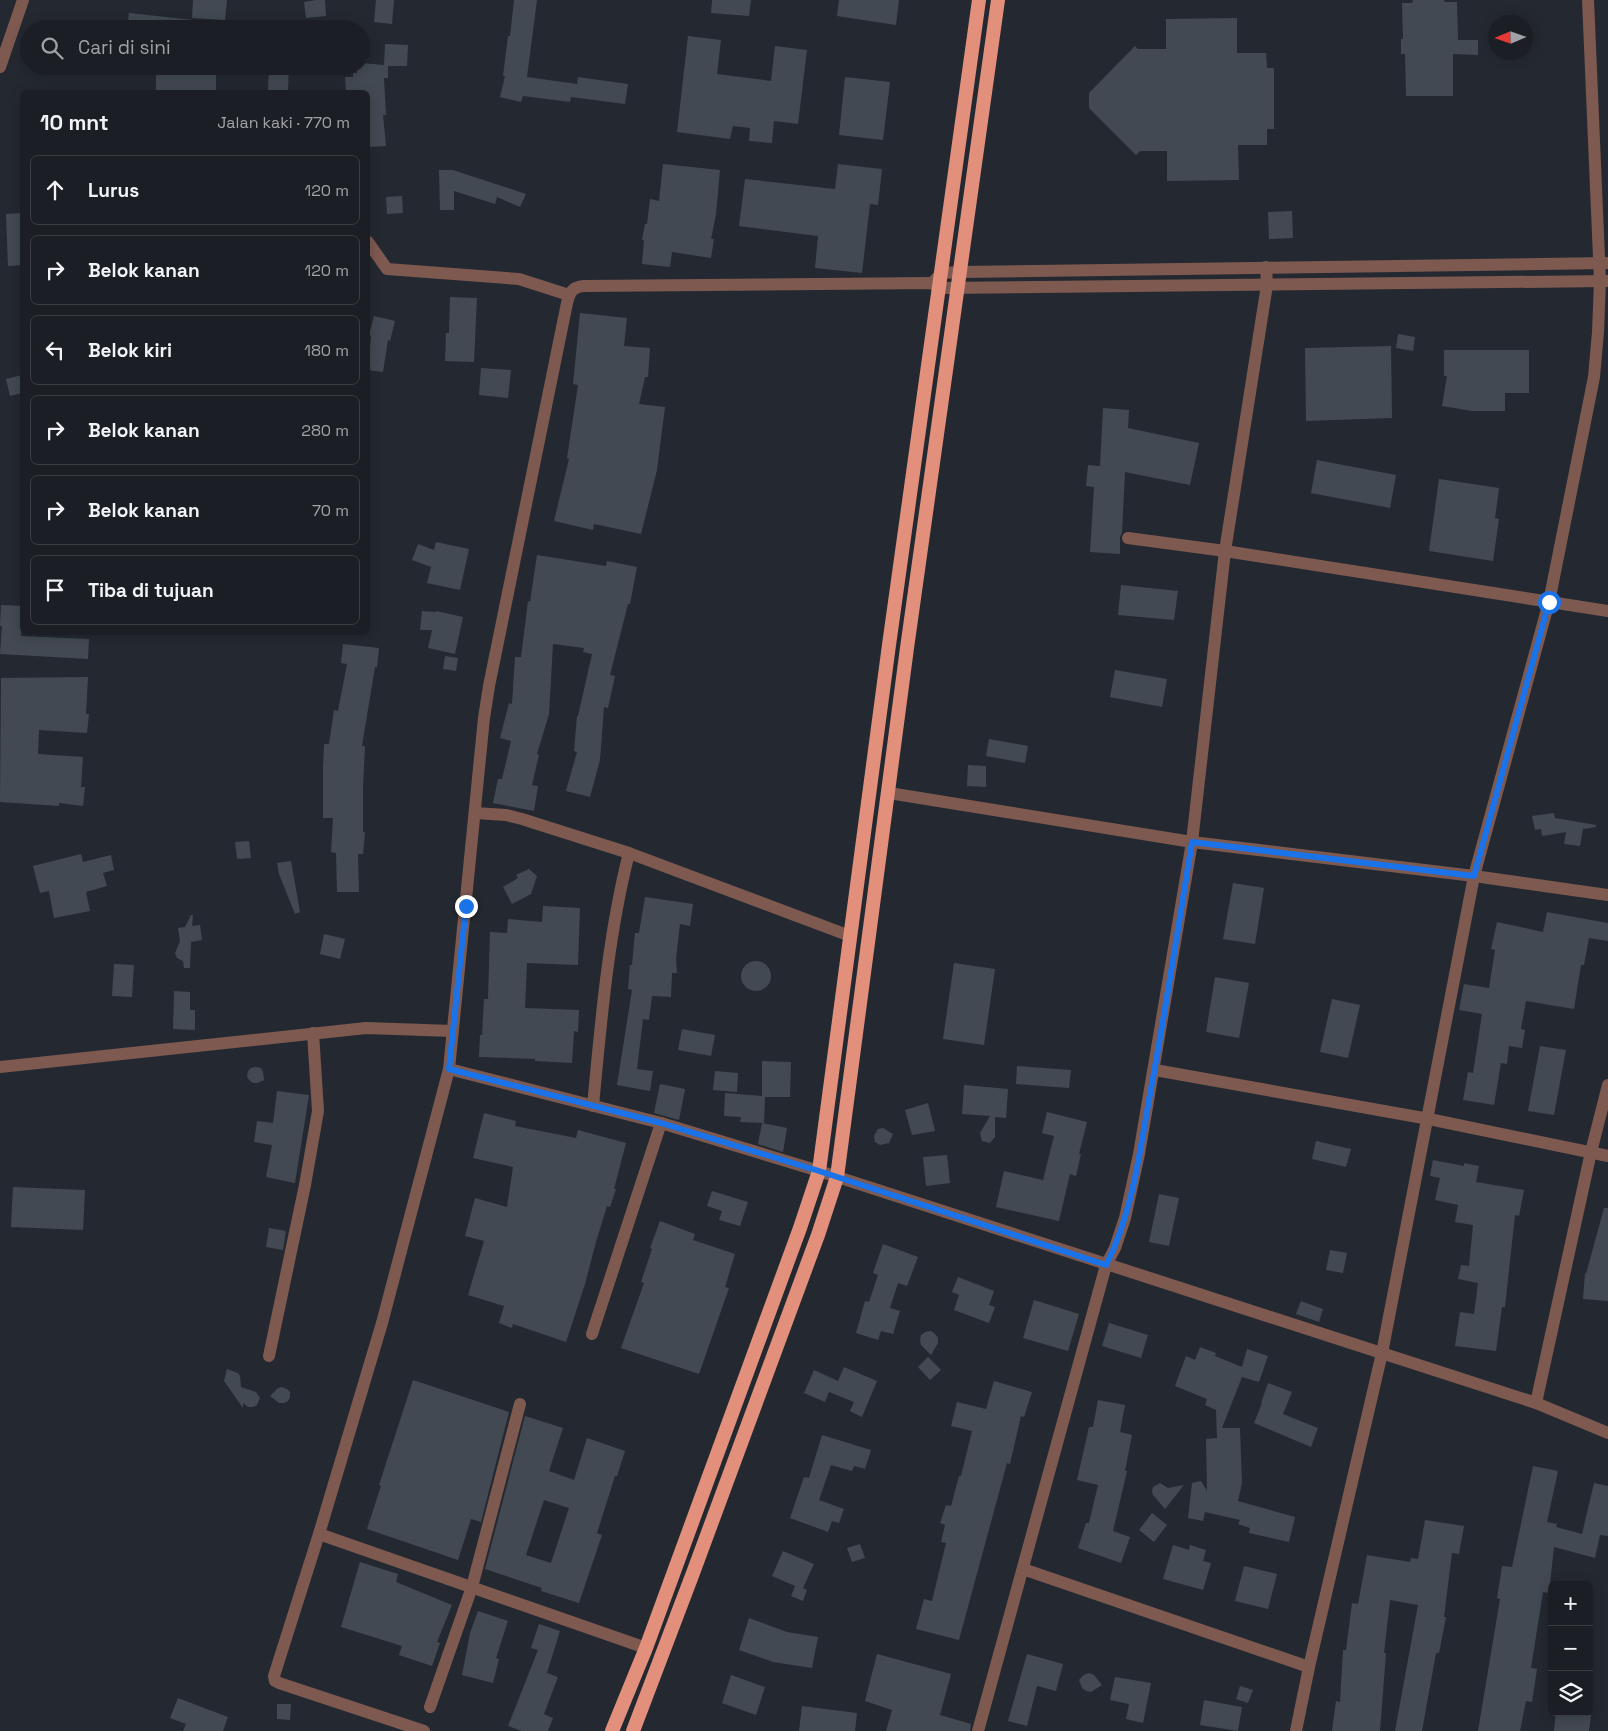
<!DOCTYPE html>
<html lang="id">
<head>
<meta charset="utf-8">
<style>
	body { margin:0; font-family:"Space Grotesk",sans-serif; background:#282c32; color:#f1f3f6 }
	.controls { position:absolute; right:15px; bottom:15px; display:grid; overflow:hidden; border-radius:8px; box-shadow:0 2px 12px #0003 }
	.controls button { width:45px; height:45px; display:grid; place-items:center; padding:0; border:0; border-bottom:1px solid #393d42; background:#1b1f25; color:#f1f3f6; font:25px sans-serif }
	.compass { position:absolute; left:1488px; top:15px; width:45px; height:45px; border-radius:50%; background:#1b1f25; box-shadow:0 2px 12px #0003; rotate:268deg }
	.stop { position:absolute; width:15px; height:15px; margin:-11px; border:4px solid #1a73e8; border-radius:50%; background:#fff }
	.stop.end { background:#1a73e8; border-color:#fff; box-shadow:0 1px 5px #0008 }
	.list { margin:0; padding:0; list-style:none }
	h2 { display:flex; justify-content:space-between; align-items:center; height:65px; margin:0; padding:0 20px; font-size:21px }
	h2 small { font-size:16px; font-weight:400; color:#a0a2a7 }
	.list li { display:grid; grid-template-columns:32px 1fr auto; gap:15px; align-items:center; box-sizing:border-box; height:70px; margin:0 10px 10px; padding:0 10px; border:1px solid #393d42; border-radius:8px }
	.list b { display:block; font-size:19px; white-space:nowrap }
	.list em { font-size:16px; font-style:normal; color:#a0a2a7 }
	.icon { flex:none; width:28px; height:28px; fill:none; stroke:currentColor; stroke-width:2; stroke-linecap:round; stroke-linejoin:round }
	.map { position:relative; flex:none; width:1608px; height:1731px; overflow:hidden }
	.search { position:absolute; background:#1b1f25; box-shadow:0 2px 12px #0003; left:20px; top:20px; width:350px; height:55px; display:flex; align-items:center; gap:12px; box-sizing:border-box; padding:0 18px; border-radius:28px; color:#a0a2a7; font-size:19px }
	.panel { position:absolute; background:#1b1f25; box-shadow:0 2px 12px #0003; left:20px; top:90px; width:350px; height:545px; border-radius:8px }
	.map>svg:first-child { display:block }
</style>
</head>
<body>
<div class="map">
<svg width="1608" height="1731" viewBox="0 0 1608 1731">
	<rect width="100%" height="100%" fill="#242931"/>
	<!-- building -->
	<g fill="#434952" fill-rule="evenodd">
		<path d="M193,0h34l-2,20 -33,-2z"/>
		<path d="M316,0h9l1,16 -20,2 -2,-16z"/>
		<path d="M376,0h18l-2,24 -18,-2z"/>
		<path d="M514,0h23l-10,77 50,7 1,-7 50,7 -3,20 -54,-7 -1,5 -47,-6 -2,6 -21,-5 5,-21h-2l5,-40h2z"/>
		<path d="M712,0h39l-2,16 -38,-3z"/>
		<path d="M839,0h60l-3,25 -59,-9z"/>
		<path d="M1413,0h31l1,2h12l1,38h20v15l-25,-1v42h-47l-1,-42h-4v-15h2l-1,-36h10z"/>
		<path d="M129,13l64,7 -1,9h-65z"/>
		<path d="M1237,18v35h29l1,15h7v61h-7v16h-29l1,35 -72,1v-30h-27l-4,4 -47,-47v-15l46,-47 3,3h28v-30z"/>
		<path d="M688,36l33,4 -4,34 54,7 4,-35 32,4 -9,74 -24,-3 -2,22 -23,-2 1,-13 -17,-2 -3,13 -53,-7z"/>
		<path d="M385,44l23,1 -1,21h-19v12h-4l2,37h-3l3,31 -18,1v-55h-22l-1,-15h8v-4h4v-7h4v-3l23,2z"/>
		<path d="M190,66h26v26h-60v-20l34,1z"/>
		<path d="M269,66h20l-1,26 -20,-1z"/>
		<path d="M845,77l45,5 -7,58 -44,-5z"/>
		<path d="M663,164l57,6 -4,44 -5,25h3l-3,19 -39,-6 -2,15 -28,-3 2,-24h-2l3,-16h2l3,-25 9,2z"/>
		<path d="M838,164l44,5 -4,36 -8,-1 -8,69 -47,-5 3,-32 -79,-10 6,-47 90,10z"/>
		<path d="M439,170h14l73,24 -6,13 -23,-10 -2,7 -41,-13v19h-14z"/>
		<path d="M402,196l1,17 -16,1 -1,-17z"/>
		<path d="M1292,211l1,27 -24,1 -1,-27z"/>
		<path d="M22,213v52l-14,1 -2,-52z"/>
		<path d="M450,297l27,1 -3,64 -29,-1 1,-28h3z"/>
		<path d="M580,313l47,5 -3,28 26,2 -2,29h-3l-6,27 26,3 -8,63 -16,64 -47,-10 -1,6 -39,-9 15,-62 -2,-1 11,-73 -5,-1z"/>
		<path d="M374,316l21,5 -5,20 -2,-1 -5,32 -15,-2 3,-34 -2,-1z"/>
		<path d="M1398,334l17,3 -2,14 -17,-3z"/>
		<path d="M1391,346l1,72 -86,3 -1,-73z"/>
		<path d="M1444,350h85v43h-24v18h-33l-30,-5 5,-30h-3z"/>
		<path d="M481,368l30,2 -3,28 -29,-3z"/>
		<path d="M22,375v18l-12,3 -4,-17z"/>
		<path d="M1103,408l26,2 -1,18 71,15 -9,42 -65,-13 -3,61 -2,4v17l-30,-2 4,-65 -8,-1 2,-21 12,1z"/>
		<path d="M1317,460l79,15 -6,33 -79,-15z"/>
		<path d="M1439,479l60,9 -4,30 4,1 -6,42 -64,-10z"/>
		<path d="M436,542l33,7 -9,41 -33,-7 4,-16 -19,-7 6,-16 16,6z"/>
		<path d="M537,555l69,11 1,-5 30,6 -7,37h-2l-18,71 5,1 -7,32 -4,-1 -4,53 -10,37 -24,-6 11,-39 -3,-1 3,-35h1l14,-62 -9,-2 1,-4 -31,-4 -4,70 -12,40 2,1 -7,30 6,1 -4,25 -41,-8 5,-24h4l9,-38 -11,-3 9,-35 3,1 3,-47h6l7,-56 2,1z"/>
		<path d="M1121,585l57,6 -4,29 -56,-5z"/>
		<path d="M1,605l21,1 -1,30 68,3 -1,20 -88,-5 2,-28h-2z"/>
		<path d="M422,611l14,1v-1l27,6 -8,37 -27,-6 4,-18h-12z"/>
		<path d="M343,644l36,4 -2,19h-2l-13,79h3l-2,42v44h2l-2,22h-5l1,38h-22l-1,-39 -5,-1 2,-34h-10v-51l1,-23h5l5,-34 4,1 9,-47 -6,-1z"/>
		<path d="M445,656l13,2 -2,13 -13,-2z"/>
		<path d="M1115,670l52,9 -5,28 -52,-10z"/>
		<path d="M88,677l-2,37h3l-2,19 -48,-3 -1,24 45,3 -2,30h4l-2,19 -24,-3v3l-59,-4 1,-124z"/>
		<path d="M989,739l39,7 -3,17 -39,-7z"/>
		<path d="M968,765l18,1v21l-19,-1z"/>
		<path d="M1554,813l1,5 41,7v2l-13,2 -3,17 -16,-2 2,-12 -24,4 -1,-7 -6,1 -3,-14z"/>
		<path d="M249,841l2,17 -14,1 -2,-17z"/>
		<path d="M81,854l2,8 28,-7 3,15 -11,3 4,13 -21,6 4,19 -36,7 -5,-27 -9,2 -7,-27z"/>
		<path d="M291,861l9,51 -5,2 -16,-40 -2,-11z"/>
		<path d="M529,869l8,7 -6,18 -19,10 -9,-17 15,-9 -2,-3z"/>
		<path d="M1233,883l31,5 -9,56 -32,-5z"/>
		<path d="M645,897l48,7 -3,22 -10,-2 -4,35 1,14h-5l-1,24 -19,-1 -3,24 -6,-1 -6,50 16,2 -3,20 -33,-6 15,-95 -4,-1 2,-24h2l3,-32h4z"/>
		<path d="M543,906l37,2 -2,57 -51,-2 -2,45 54,2 -1,22 -4,-1 -2,32 -37,-2v-2l-56,-2 1,-22h2l2,-36h4l2,-67 17,1 1,-14 34,3z"/>
		<path d="M1547,912l61,11v18l-19,-3 -5,27h-3l-7,44 -48,-8 -5,28 4,1 -3,18 -13,-2 -2,18 -6,-1 -7,42 -31,-5 5,-28 5,1 9,-59 -23,-4 5,-26 25,4 6,-38 -4,-1 6,-27 46,10z"/>
		<path d="M191,915h2l-1,11 8,-1 2,15 -11,2 -1,26h-6l-1,-7 -6,-3 -2,-5 5,-12 -2,-13 7,-1z"/>
		<path d="M324,934l21,5 -5,20 -20,-5z"/>
		<circle cx="756" cy="976" r="15"/>
		<path d="M954,963l41,6 -11,76 -41,-6z"/>
		<path d="M114,964l20,1 -2,32 -20,-1z"/>
		<path d="M1215,977l34,6 -10,55 -33,-6z"/>
		<path d="M174,991l16,1v18h5v20l-22,-1z"/>
		<path d="M1332,999l28,6 -12,53 -28,-6z"/>
		<path d="M682,1029l33,6 -4,21 -33,-6z"/>
		<path d="M1540,1046l26,4 -12,65 -26,-4z"/>
		<path d="M762,1061l29,1 -1,35h-25l-1,26 -24,-1 1,-5 -17,-1 1,-23 37,3z"/>
		<path d="M1017,1066l54,4 -2,18 -53,-4z"/>
		<path d="M256,1067l5,1 2,4 1,8 -7,3h-4l-4,-3 -2,-4 1,-5 3,-3z"/>
		<path d="M715,1071l23,2 -1,19 -24,-2z"/>
		<path d="M660,1084l25,5 -6,31 -25,-7z"/>
		<path d="M964,1085l44,4 -2,29 -11,-1v20l-5,6 -8,-2 -2,-8 10,-17 -28,-2z"/>
		<path d="M277,1091l32,4 -14,88 -29,-6 6,-32 -18,-3 3,-21 16,2z"/>
		<path d="M928,1103l7,28 -23,4 -7,-25z"/>
		<path d="M1047,1112l40,10 -8,32h2l-5,22 -6,-2 -11,47 -63,-14 8,-36 39,9 11,-44 -12,-3z"/>
		<path d="M484,1113l32,8 -1,5 61,12 2,-8 48,13 -12,46h2l-6,18 -3,-1 -11,36 -11,42 -19,58 -53,-18 -1,4 -13,-5 5,-17 -36,-11 16,-54 -19,-5 10,-38 32,9 6,-40 -40,-9z"/>
		<path d="M762,1123l25,5 -4,24 -25,-8z"/>
		<path d="M883,1128l10,6 -4,9 -9,2 -5,-3 -1,-6 4,-7z"/>
		<path d="M1316,1141l35,8 -5,18 -34,-8z"/>
		<path d="M947,1155l3,28 -24,3 -3,-29z"/>
		<path d="M1433,1160l31,6v-3l15,3 -3,16 48,8 -5,26 -4,-1 -10,92h-3l-6,44 -41,-5 5,-34 14,2 4,-31 -20,-4 3,-14 8,1 4,-41 -18,-3 3,-17 -23,-5 5,-22 -10,-2z"/>
		<path d="M13,1187l72,3 -2,40 -72,-3z"/>
		<path d="M712,1191l36,11 -8,24 -21,-6 3,-9 -15,-5z"/>
		<path d="M1159,1194l20,4 -10,48 -20,-4z"/>
		<path d="M1604,1208h4v93l-25,-2 2,-26 1,1z"/>
		<path d="M660,1221l35,13 -2,6 42,14 -10,33 4,1 -30,86 -78,-26 23,-65 -3,-1 11,-33 -2,-1z"/>
		<path d="M269,1228l17,3 -3,19 -17,-3z"/>
		<path d="M883,1244l35,13 -11,29 -9,-3 -8,25 10,3 -7,23 -12,-3 -3,9 -22,-7 9,-32 4,1 9,-27 -5,-2z"/>
		<path d="M1330,1250l17,3 -4,20 -17,-3z"/>
		<path d="M958,1277l36,14 -5,14 6,2 -6,16 -35,-13 5,-15 -7,-3z"/>
		<path d="M1034,1300l45,14 -11,37 -45,-13z"/>
		<path d="M1301,1301l22,8 -4,13 -23,-8z"/>
		<path d="M1109,1323l39,12 -7,23 -39,-12z"/>
		<path d="M931,1331l4,3 3,4v5l-7,12 -10,-10 -1,-5 1,-5 4,-3z"/>
		<path d="M1200,1347l16,6 -1,3 27,11 5,-18 21,7 -9,26 -17,-5 -20,51h18l2,55 -4,18 57,16 -6,25 -40,-9 1,-5 -12,-4 2,-4 -35,-8 -2,9 -15,-3 4,-35 9,-2 6,10 -1,-52 11,-1 -1,-28 -11,-5 2,-6 -32,-13 11,-30 9,4z"/>
		<path d="M928,1357l13,13 -11,10 -12,-13z"/>
		<path d="M844,1367l33,14 -15,36 -12,-6 4,-9 -25,-10 -4,10 -21,-9 10,-23 24,11z"/>
		<path d="M227,1369l11,4 2,3 1,11 15,5 4,6 -3,7 -4,2h-5l-5,-4v5l-19,-27z"/>
		<path d="M413,1380l96,32 -28,110 -10,-3 -13,41 -91,-31 14,-43 -2,-1z"/>
		<path d="M994,1381l38,11 -8,25 -3,-1 -11,48 -3,-1 -48,177 -43,-11 8,-30 8,2 14,-58 -5,-1 4,-17 -5,-2 6,-18 5,1 8,-30h2l11,-45 -21,-5 6,-24 29,7z"/>
		<path d="M1268,1383l24,9 -9,22 35,14 -7,19 -57,-24 8,-20h-1z"/>
		<path d="M282,1387l5,2 3,3v5l-2,4 -4,2h-5l-9,-7 8,-8z"/>
		<path d="M1098,1400l27,5 -5,27 12,3 -7,36h2l-14,60 17,6 -9,26 -43,-15 8,-25h3l9,-38 -21,-5 12,-53h4z"/>
		<path d="M525,1416l38,12 -14,43 25,9 13,-42 38,13 -8,25h-2l-18,57 5,2 -23,68 -38,-12 1,-3 -57,-19zM544,1500l25,8 -18,55 -25,-8z"/>
		<path d="M822,1435l49,15 -6,19 -11,-3 -2,5 -21,-6 -12,35 25,9 -5,14 -7,-2 -4,11 -38,-14 14,-41 5,1z"/>
		<path d="M1533,1466l25,5 -11,51 10,2 -1,3 26,7 12,-51 14,3v50l-8,-1 -5,23 -41,-11 -5,46 -6,-1 -12,76 6,1 -5,33 -6,-1 -6,30h-42l22,-132 -3,-1 5,-32 10,1z"/>
		<path d="M1160,1483l8,5 16,-3 -19,24 -12,-14 -1,-4 1,-4z"/>
		<path d="M1152,1513l15,12 -13,17 -15,-12z"/>
		<path d="M1425,1520l39,6 -5,28 -7,-1 -8,64h2l-7,36h-3l-14,78h-27l23,-126 -28,-5 -6,53h2l-6,78h-48l4,-30 4,1 3,-52h3l6,-47 6,1 9,-49 43,7 1,-4 7,1z"/>
		<path d="M860,1544l5,14 -13,4 -5,-14z"/>
		<path d="M1173,1545l16,5 1,-5 16,5 -3,11 8,2 -8,27 -40,-11z"/>
		<path d="M783,1551l31,13 -11,24 4,2 -4,11 -12,-5 4,-10 -23,-10z"/>
		<path d="M360,1562l38,12 -2,8 56,23 -15,37 3,1 -8,23 -33,-11 3,-9 -61,-19z"/>
		<path d="M1244,1566l33,8 -9,35 -33,-8z"/>
		<path d="M478,1611l30,10 -12,37 3,1 -6,24 -31,-8 8,-42z"/>
		<path d="M749,1618l38,14 31,5 -6,31 -39,-6 -34,-12z"/>
		<path d="M539,1624l21,7 -13,42 11,4 -14,37 9,4 -5,13h-26l-14,-5 30,-76 -7,-2z"/>
		<path d="M877,1654l74,20 -11,41 31,9 -1,7h-84l6,-21 -27,-9z"/>
		<path d="M1027,1654l36,10 -7,27 -19,-5 -10,40 -19,-5z"/>
		<path d="M1089,1673l5,2 8,10 -11,7 -5,-1 -4,-3 -3,-8 5,-5z"/>
		<path d="M731,1675l34,12 -9,28 -34,-12z"/>
		<path d="M1115,1677l36,6 -8,40 -17,-4 3,-15 -19,-4z"/>
		<path d="M1240,1686l13,4 -5,13 -12,-4z"/>
		<path d="M178,1698l50,19 -5,14h-40l3,-7 -16,-6z"/>
		<path d="M1204,1700l38,7 -4,24 -38,-6z"/>
		<path d="M277,1704h14l-1,16 -13,-1z"/>
		<path d="M802,1706l55,7 -2,18h-56z"/>
		<path d="M1556,1712l35,3 -2,16h-35z"/>
	</g>
	<g fill="none" stroke-linecap="round" stroke-linejoin="round">
		<!-- minor -->
		<g stroke="#7e5950" stroke-width="12">
			<path d="M368,242l19,27 132,10 50,16"/>
			<path d="M934,281l8,-8 18,-1 648,-9"/>
			<path d="M1128,538l97,13 383,60"/>
			<path d="M889,793l303,49 282,34 134,19"/>
			<path d="M475,813l31,2 16,4 107,34 221,83"/>
			<path d="M0,1067l366,-39 87,3"/>
			<path d="M449,1069l212,54 158,48 717,232 72,30"/>
			<path d="M1155,1070l274,49 179,37"/>
			<path d="M593,1106c8,-85 15,-170 36,-253"/>
			<path d="M592,1334l69,-211"/>
			<path d="M269,1356l36,-171 13,-74 -5,-78"/>
			<path d="M1536,1403l55,-251 17,-67"/>
			<path d="M319,1534l327,114"/>
			<path d="M1023,1569l286,98"/>
			<path d="M430,1707l42,-120 48,-183"/>
			<path d="M424,1731l-145,-48 -4,-2 -1,-5 45,-142 63,-211 67,-254 35,-351 5,-32 78,-383c3,-12 6,-16 17,-17l348,-3 7,5 669,-7"/>
			<path d="M978,1731l128,-466 9,-17 10,-30 14,-64 53,-312 33,-291 42,-266 -1,-18"/>
		</g>
		<!-- tertiary -->
		<g stroke="#7e5950" stroke-width="12">
			<path d="M0,67l23,-67"/>
			<path d="M1296,1731l13,-64 73,-314 92,-477 75,-274 45,-225 4,-45 2,-51 -12,-281"/>
		</g>
		<!-- trunk -->
		<g stroke="#e2907c" stroke-width="14">
			<path d="M612,1731l34,-83 154,-420 19,-57 70,-526 90,-645"/>
			<path d="M633,1731l60,-158 125,-338 19,-58 70,-529 91,-648"/>
		</g>
	</g>
	<g fill="none" stroke-linecap="round" stroke-linejoin="round">
		<!-- route -->
		<path stroke="#1a73e8" stroke-width="6" d="M466,906l-17,163 212,54 158,48 287,94c26,-51 33,-109 43,-165 16,-86 29,-172 43,-258l282,34 75,-274"/>
	</g>
</svg>
<div class="controls">
<button>+</button>
<button>−</button>
<button><svg class="icon" aria-label="layers" viewBox="0 0 24 24"><path d="M12 4l9 5-9 5-9-5zM3 14l9 5 9-5"/></svg></button>
</div>
<svg class="compass" viewBox="-18 -18 36 36"><path d="M0-13l5 13h-10z" fill="#e53935"/><path d="M0 13l5-13h-10z" fill="#a0a2a7"/></svg>
<div class="stop" style="left:1549px;top:602px"></div>
<div class="stop end" style="left:466px;top:906px"></div>
<div class="search"><svg class="icon" aria-label="search" viewBox="0 0 24 24"><circle cx="10" cy="10" r="6"/><path d="M15 15l6 6"/></svg>Cari di sini</div>
<section class="panel">
<h2>10 mnt<small>Jalan kaki · 770 m</small></h2>
<ul class="list">
<li><svg class="icon" aria-label="ahead" viewBox="0 0 24 24"><path d="M12 20V5M6 11l6-6 6 6"/></svg><div><b>Lurus</b></div><em>120 m</em></li>
<li><svg class="icon" aria-label="right" viewBox="0 0 24 24"><path d="M7 20v-9h11M14 6l5 5-5 5"/></svg><div><b>Belok kanan</b></div><em>120 m</em></li>
<li><svg class="icon" aria-label="left" viewBox="0 0 24 24"><path d="M17 20v-9H6M10 6l-5 5 5 5"/></svg><div><b>Belok kiri</b></div><em>180 m</em></li>
<li><svg class="icon" aria-label="right" viewBox="0 0 24 24"><path d="M7 20v-9h11M14 6l5 5-5 5"/></svg><div><b>Belok kanan</b></div><em>280 m</em></li>
<li><svg class="icon" aria-label="right" viewBox="0 0 24 24"><path d="M7 20v-9h11M14 6l5 5-5 5"/></svg><div><b>Belok kanan</b></div><em>70 m</em></li>
<li><svg class="icon" aria-label="arrive" viewBox="0 0 24 24"><path d="M6 21V4h12l-3 4 3 4H6"/></svg><div><b>Tiba di tujuan</b></div></li>
</ul>
</section>
</div>
</body>
</html>
